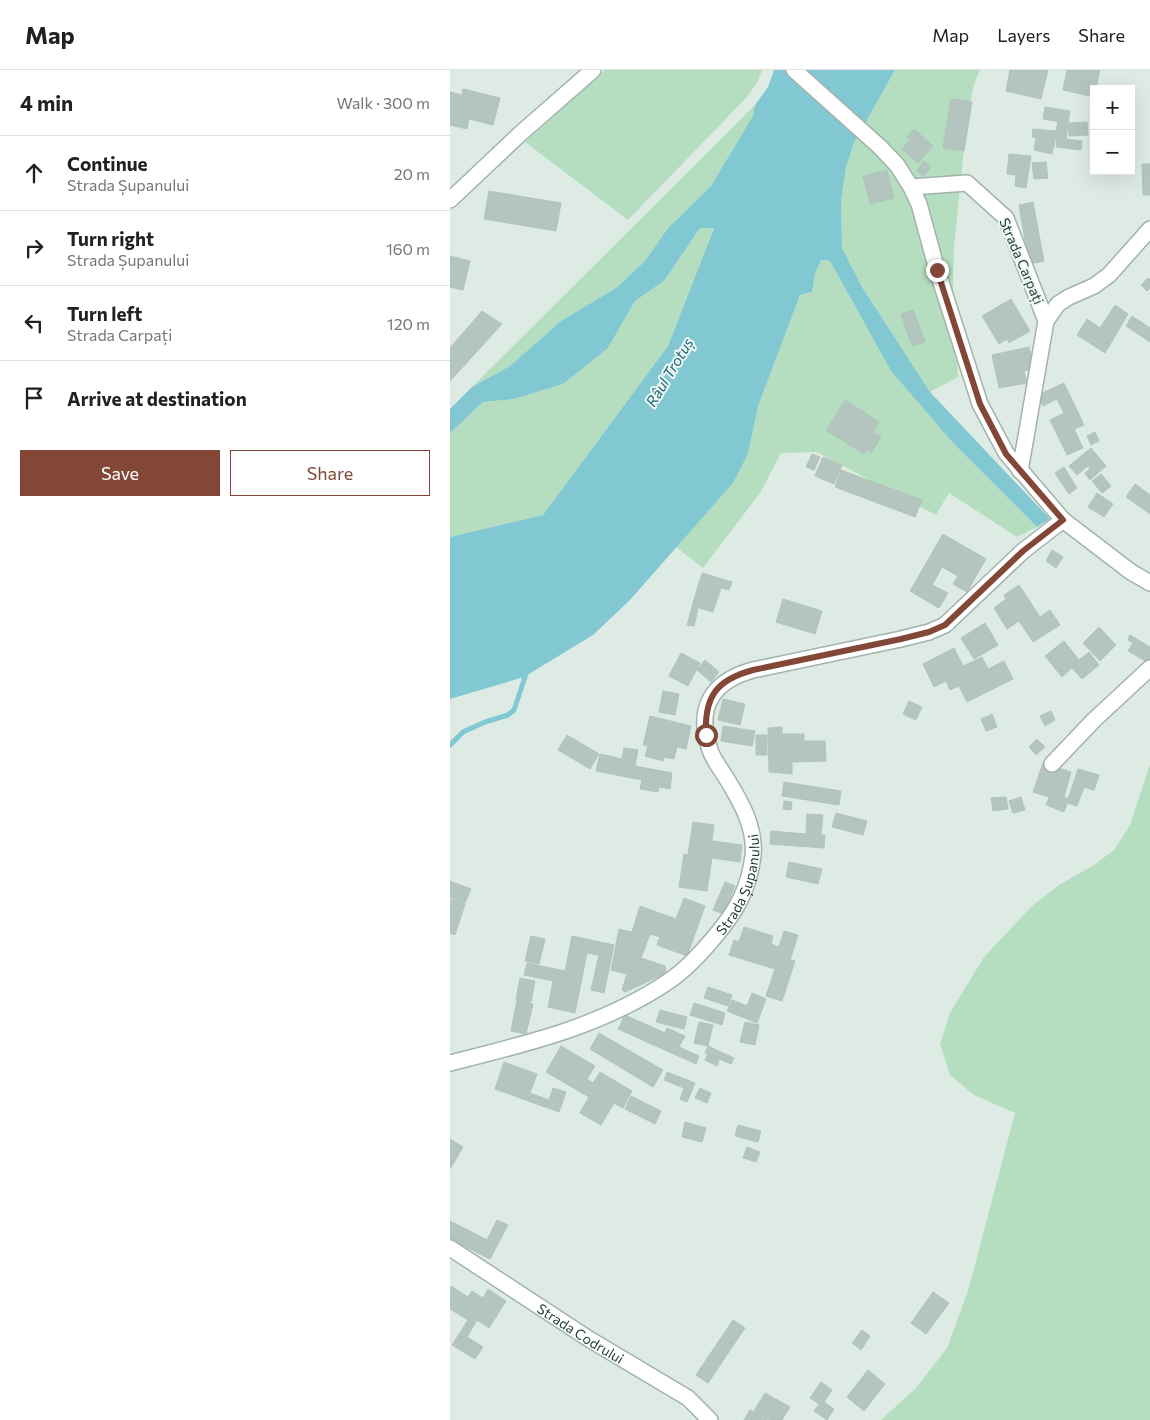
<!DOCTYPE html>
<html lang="en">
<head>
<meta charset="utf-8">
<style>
	body { margin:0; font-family:Commissioner,sans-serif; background:#f6f6f6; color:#202124 }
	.controls { position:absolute; right:15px; top:15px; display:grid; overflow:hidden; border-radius:0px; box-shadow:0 5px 20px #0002 }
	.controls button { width:45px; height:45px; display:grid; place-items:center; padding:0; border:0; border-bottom:1px solid #e0e0e0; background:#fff; color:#202124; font:25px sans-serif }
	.stop { position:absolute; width:15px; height:15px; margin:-11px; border:4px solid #824737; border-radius:50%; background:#fff }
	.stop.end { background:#824737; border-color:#fff; box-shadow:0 1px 5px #0008 }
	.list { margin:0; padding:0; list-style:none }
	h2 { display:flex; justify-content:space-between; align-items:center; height:65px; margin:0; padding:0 20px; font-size:21px }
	h2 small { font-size:16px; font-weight:400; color:#757577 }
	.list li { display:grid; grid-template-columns:32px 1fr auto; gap:15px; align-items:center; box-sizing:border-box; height:75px; padding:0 20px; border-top:1px solid #e0e0e0 }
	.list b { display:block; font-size:19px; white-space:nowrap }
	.list p { margin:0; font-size:16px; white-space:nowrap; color:#757577 }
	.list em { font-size:16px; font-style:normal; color:#757577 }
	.actions { display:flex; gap:10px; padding:15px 20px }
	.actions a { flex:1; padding:11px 0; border:1px solid #824737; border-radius:0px; text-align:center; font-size:18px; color:#824737 }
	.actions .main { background:#824737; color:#fff }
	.icon { flex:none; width:28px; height:28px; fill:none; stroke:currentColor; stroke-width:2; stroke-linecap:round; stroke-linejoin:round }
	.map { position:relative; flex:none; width:700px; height:1350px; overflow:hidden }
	header { display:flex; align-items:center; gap:30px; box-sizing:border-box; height:70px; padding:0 25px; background:#fff; border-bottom:1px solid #e0e0e0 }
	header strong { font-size:24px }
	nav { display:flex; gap:28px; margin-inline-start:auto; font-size:18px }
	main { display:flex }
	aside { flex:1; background:#fff }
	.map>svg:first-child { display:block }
</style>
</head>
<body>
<header>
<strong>Map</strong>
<nav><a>Map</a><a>Layers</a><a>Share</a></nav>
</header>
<main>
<aside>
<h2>4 min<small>Walk · 300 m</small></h2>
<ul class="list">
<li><svg class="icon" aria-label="ahead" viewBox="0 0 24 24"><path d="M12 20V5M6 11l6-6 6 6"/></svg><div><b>Continue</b><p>Strada Șupanului</p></div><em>20 m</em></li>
<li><svg class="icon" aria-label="right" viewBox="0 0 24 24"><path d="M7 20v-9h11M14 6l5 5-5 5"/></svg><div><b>Turn right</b><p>Strada Șupanului</p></div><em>160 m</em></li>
<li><svg class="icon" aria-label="left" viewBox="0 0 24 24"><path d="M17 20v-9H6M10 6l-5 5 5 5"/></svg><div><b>Turn left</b><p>Strada Carpați</p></div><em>120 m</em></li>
<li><svg class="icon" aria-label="arrive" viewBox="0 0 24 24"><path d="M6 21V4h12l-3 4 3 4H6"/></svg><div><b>Arrive at destination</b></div></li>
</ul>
<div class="actions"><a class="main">Save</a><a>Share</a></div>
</aside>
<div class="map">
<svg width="700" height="1350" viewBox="0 0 700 1350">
	<rect width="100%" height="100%" fill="#deebe5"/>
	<!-- green -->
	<g fill="#b5ddbf">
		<path d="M155,0h157l-5,13 -12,16 -117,121 -103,-78z"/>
		<path d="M445,0h85l-7,17 -10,71 -9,89 -1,36 5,94 -28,15 -68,-105 -20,-39 -1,-48 5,-33 8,-24z"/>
		<path d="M305,35l-2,11 -42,70 -43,42 -23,33 -29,27 -55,33 -51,45 -38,21z"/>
		<path d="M264,157l-46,119 -125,169 -93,22v-104l33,-31 31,-3 49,-15 45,-36 27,-47 29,-20 36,-53z"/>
		<path d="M371,190l9,1 61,110 62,72 84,84 -20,10 -68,-44 -13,22 -119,-63 -36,1 -21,40 -57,75 -27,-21 57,-64 15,-29 10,-48 42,-111 12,-3 3,-18z"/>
		<path d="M700,694v656h-269l35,-32 31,-40 21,-57 47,-178 -41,-18 -24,-20 -10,-31 10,-31 34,-56 48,-51 27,-21 35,-20 20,-15 16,-25z"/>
	</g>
	<!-- water -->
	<path fill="#82c8d3" d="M324,0h121l-41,73 -8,24 -5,33 1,48 20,39 68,105 120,127 -13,8 -84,-84 -62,-72 -61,-110 -9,-1 -6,14 -3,18 -12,3 -42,111 -10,48 -15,29 -103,117 -37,35 -69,42 -74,22v-162l93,-22 125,-169 46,-118h-14l-36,53 -29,20 -27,47 -45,36 -49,15 -31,3 -33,31v-24l22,-22 38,-21 51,-45 55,-33 29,-27 23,-33 43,-42 42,-70 2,-11 13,-18z"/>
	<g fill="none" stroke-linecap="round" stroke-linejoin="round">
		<!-- stream -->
		<path stroke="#82c8d3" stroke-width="5" d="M0,675l13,-13 22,-10 23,-7 6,-5 13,-39"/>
	</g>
	<!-- building -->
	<g fill="#b3c5be" stroke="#b0c4bc">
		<path d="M560,0h38l-7,29 -35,-8z"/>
		<path d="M617,0h33l-4,19h-2v8l-31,-7z"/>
		<path d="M13,19l37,9 -7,27 -24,-6 -2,10 -17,-4v-33l12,3z"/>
		<path d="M501,29l21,3 -8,49 -21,-3z"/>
		<path d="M595,37l25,4 -2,12 -25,-4z"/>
		<path d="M608,52l10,1 -2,16 16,2 -1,9 -25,-3 1,-7 -25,-3 1,-8 23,2z"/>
		<path d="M637,52l1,13 -19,1 -1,-13z"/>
		<path d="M464,59l19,17 -15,17 -16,-14 8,-10 -3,-2z"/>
		<path d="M586,68l19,3 -3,13 -18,-4z"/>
		<path d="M559,84l22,2 -5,32 -11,-2 1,-11 -9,-1z"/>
		<path d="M474,91l7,6 -7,9 -7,-5z"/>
		<path d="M596,92l2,16 -14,1 -2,-16z"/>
		<path d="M692,94h8v31h-7z"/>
		<path d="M437,100l7,28 -24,6 -7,-28z"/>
		<path d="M39,121l72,12 -5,28 -72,-12z"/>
		<path d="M583,132l11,59 -15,3 -10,-59z"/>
		<path d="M0,186l20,5 -7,29 -13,-3z"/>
		<path d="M698,208l2,2v8l-3,3 -6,-6z"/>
		<path d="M561,229l19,32 -21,12 -2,-4 -8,5 -17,-28z"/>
		<path d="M665,235l13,9 -23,39 -28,-18 10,-16 13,9z"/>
		<path d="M463,240l12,32 -13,4 -11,-32z"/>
		<path d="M32,241l20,13 -52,57v-33z"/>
		<path d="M682,246l18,12v14l-24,-16z"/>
		<path d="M579,277l5,22 -10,2 3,12 -28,5 -7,-33z"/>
		<path d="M614,313l20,42 -10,4 9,19 -16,7 -17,-35 14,-7 -7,-14 -14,7 -5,-11z"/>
		<path d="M395,330l34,22 -6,10 8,5 -10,16 -4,-3 -3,4 -38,-24z"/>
		<path d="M645,362l4,9 -8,4 -4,-9z"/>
		<path d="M641,378l15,18 -16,14 -5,-7 5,-4 -2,-3 -11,9 -8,-9z"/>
		<path d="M362,384l8,3 -6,13 -8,-3z"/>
		<path d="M373,387l19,8 -8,19 -19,-8z"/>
		<path d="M614,397l13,21 -8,6 -14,-21z"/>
		<path d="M391,400l81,30 -7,17 -80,-30z"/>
		<path d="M651,404l10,12 -9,7 -10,-12z"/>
		<path d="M685,414l15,11v19l-24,-17z"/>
		<path d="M647,423l16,11 -9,13 -16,-10z"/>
		<path d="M493,464l43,25 -19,33 -14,-8 5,-8 -16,-9 -10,18 16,8 -9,15 -29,-17z"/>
		<path d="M602,480l11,7 -7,11 -10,-7z"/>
		<path d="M252,503l30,9 -3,8 -8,-2 -8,24 -21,-6z"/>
		<path d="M569,515l21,32 10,-7 10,15 -27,17 -14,-21 -12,8 -13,-21 12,-9 -2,-4z"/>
		<path d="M333,529l39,12 -7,23 -39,-12z"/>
		<path d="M242,537l6,2 -4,17 -7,-1z"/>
		<path d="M535,553l13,22 -24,14 -13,-21z"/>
		<path d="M649,557l17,18 -16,16 -17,-18z"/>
		<path d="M680,565l20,12 -1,16 -21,-12 5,-8 -5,-3z"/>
		<path d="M614,571l15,19 10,-8 10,13 -17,14 -10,-11 -10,9 -17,-21z"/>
		<path d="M504,578l9,18 19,-9 6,12 16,-8 9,18 -46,23 -8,-16 -9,4 -4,-9 -12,6 -11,-23z"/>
		<path d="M231,583l19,10 -12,23 -19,-10z"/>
		<path d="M255,590l14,12 -8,10 -14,-12z"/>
		<path d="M213,621l16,3 -4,21 -16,-3z"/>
		<path d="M273,629l22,5 -5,21 -22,-5z"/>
		<path d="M459,631l13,6 -6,13 -13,-6z"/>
		<path d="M601,641l4,9 -10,6 -5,-10z"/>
		<path d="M542,644l5,13 -11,4 -5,-12z"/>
		<path d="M200,646l41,10 -5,23 -9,-2 -3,12 -10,-2 -1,4 -18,-5 3,-10 -5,-1z"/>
		<path d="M273,656l32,5 -3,15 -31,-5z"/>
		<path d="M332,657v7h22v7h21l1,20 -34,1v12l-23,-2 -1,-44z"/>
		<path d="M117,665l32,19 -9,15 -32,-19z"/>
		<rect x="306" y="665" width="11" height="20"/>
		<path d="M587,669l8,8 -9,8 -7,-8z"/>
		<path d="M174,678l14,2 -3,16 37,7 -2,16 -11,-2 -1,5 -18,-3 2,-9 -46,-9 4,-17 22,5z"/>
		<path d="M593,693l28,9 -7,25 4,2 10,-30 21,6 -5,15 -10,-3 -7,19 -44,-14z"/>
		<path d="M334,712l57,9 -2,14 -57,-9z"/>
		<path d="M556,727l2,12 -15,2 -2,-13z"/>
		<path d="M571,727l4,13 -12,3 -4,-12z"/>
		<path d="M599,728l18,6 -3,8 -18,-7z"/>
		<path d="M334,731l8,1 -1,8 -8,-1z"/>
		<path d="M386,743l31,8 -4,14 -31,-8z"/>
		<path d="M357,744l16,1 -2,20h4l-1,13 -54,-4 1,-13 35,3z"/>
		<path d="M243,752l21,3 -2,16 30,4 -2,17 -28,-4 -5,33 -28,-4 5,-33 4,1z"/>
		<path d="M339,792l33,7 -4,15 -32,-7z"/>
		<path d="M0,811l21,8 -6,14 -15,-6z"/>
		<path d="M275,812l10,4 -12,28 -10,-4z"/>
		<path d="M234,828l21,8 -18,50 -30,-11 3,-8 -10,-3 -9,24 24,8 1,7 -41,19 -3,-2 5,-16 -16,-4 8,-41 13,3 8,-26 36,13z"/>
		<path d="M1,829l14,5 -10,31 -5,-2z"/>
		<path d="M294,857l29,9 -2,8 8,3 5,-16 14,4 -8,25 5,1 -13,40 -16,-5 9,-27 -46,-14 5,-15 5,2z"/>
		<path d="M81,866l14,3 -6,25 -14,-3z"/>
		<path d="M122,866l42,9 -10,48 -13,-3 8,-35 -12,-2 -12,60 -27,-6 5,-26 -29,-6 3,-12 38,8z"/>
		<path d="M70,908l15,3 -4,21 -15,-3z"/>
		<path d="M258,917l24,8 -4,11 -24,-8z"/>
		<path d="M302,923l14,6 -9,24 -30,-12 5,-11 15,6z"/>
		<path d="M67,930l16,4 -7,30 -15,-3z"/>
		<path d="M244,933l31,10 -3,12 -32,-10z"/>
		<path d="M210,940l27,7 -3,12 -28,-7z"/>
		<path d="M175,945l40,18 2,-5 18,8 -6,11 20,9 -3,8 -78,-35z"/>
		<path d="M249,952l14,3 -5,21 -14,-3z"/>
		<path d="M295,952l14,3 -4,20 -15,-3z"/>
		<path d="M149,963l64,37 -10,17 -63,-38z"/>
		<path d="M111,976l34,20 -8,13 6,4 7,-11 32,19 -9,17 -9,-5 -13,22 -21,-12 9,-16 -43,-25z"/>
		<path d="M258,976l26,12 -3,6 -26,-11z"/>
		<path d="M258,984l11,6 -2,6 -12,-6z"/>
		<path d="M54,992l33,12 -7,19 19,7 4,-12 13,4 -7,20 -64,-23z"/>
		<path d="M217,1002l28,11 -8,19 -7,-3 4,-11 -20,-8z"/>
		<path d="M250,1018l11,5 -4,10 -12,-5z"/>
		<path d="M181,1026l30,15 -6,13 -30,-15z"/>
		<path d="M235,1052l21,6 -4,14 -20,-5z"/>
		<path d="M288,1055l23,6 -3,11 -23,-6z"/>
		<path d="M0,1069l13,8 -13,22z"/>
		<path d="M297,1077l13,5 -4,10 -13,-4z"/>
		<path d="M47,1150l11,5 -18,34 -40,-20v-18l37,19z"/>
		<path d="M1,1216l17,11 4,-6 11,7 5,-9 18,12 -17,27 -12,-8 -10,17 16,10 -8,12 -23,-14 16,-25 -18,-11z"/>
		<path d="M483,1222l16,11 -23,31 -15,-11z"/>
		<path d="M283,1250l12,8 -37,55 -12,-8z"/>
		<path d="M412,1260l8,6 -9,14 -9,-7z"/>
		<path d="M418,1300l17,14 -21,27 -17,-14z"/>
		<path d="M371,1312l11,8 -8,12 10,7 -7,11 -13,-9 5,-7 -9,-6z"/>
		<path d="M315,1323l25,14 -8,13h-12l-16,-9z"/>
		<path d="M300,1340l17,9v1h-23z"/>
	</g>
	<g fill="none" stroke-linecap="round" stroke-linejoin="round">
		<!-- minor casing -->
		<g stroke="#a1b3ac" stroke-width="18">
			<g id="minor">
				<path d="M461,117l56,-4 39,35 40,103 -26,150"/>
				<path d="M0,130l71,-67 72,-63"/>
				<path d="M596,251l12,-17 11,-7 25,-11 15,-11 41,-46"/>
				<path d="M613,450l68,52 19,11"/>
				<path d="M602,694l42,-44 56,-52"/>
				<path id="s1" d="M0,1178l139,91 99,59 22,22"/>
			</g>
		</g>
		<!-- tertiary casing -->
		<g stroke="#a1b3ac" stroke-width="18">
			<g id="tertiary">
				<path id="s2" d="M0,993c76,-19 153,-37 219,-82 18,-12 34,-30 48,-47 20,-24 32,-46 36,-78 3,-29 -13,-56 -28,-80 -5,-8 -12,-17 -15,-26 -15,-43 3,-69 43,-80l148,-31 28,-7 16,-7 78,-74 40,-31 -57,-67 -26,-49 -43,-134 -18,-66 -8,-17 -14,-22 -17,-18 -86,-77"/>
			</g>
		</g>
		<!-- minor -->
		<use href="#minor" stroke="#fff" stroke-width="15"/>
		<!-- tertiary -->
		<use href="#tertiary" stroke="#fff" stroke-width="15"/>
	</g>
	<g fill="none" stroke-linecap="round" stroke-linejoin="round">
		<!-- route -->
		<path stroke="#824737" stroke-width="6" d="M256,665c-2,-38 10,-55 47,-65l148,-31 28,-7 16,-7 78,-74 40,-31 -57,-66 -26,-50 -43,-134"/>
	</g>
	<g text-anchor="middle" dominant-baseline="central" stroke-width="4" stroke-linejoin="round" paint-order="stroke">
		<!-- street labels -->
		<g font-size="14" fill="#1f3b33" stroke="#eef7f3">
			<text transform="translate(572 191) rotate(67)">Strada Carpați</text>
			<text stroke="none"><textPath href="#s2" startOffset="358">Strada Șupanului</textPath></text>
			<text stroke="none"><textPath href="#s1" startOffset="156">Strada Codrului</textPath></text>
		</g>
		<!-- water labels -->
		<g font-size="15" font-style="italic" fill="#166a79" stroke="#eef7f3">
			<text transform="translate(219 302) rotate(-59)">Râul Trotuș</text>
		</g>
	</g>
</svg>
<div class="controls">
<button>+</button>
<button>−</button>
</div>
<div class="stop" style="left:256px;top:665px"></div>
<div class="stop end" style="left:487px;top:200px"></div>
</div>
</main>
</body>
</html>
